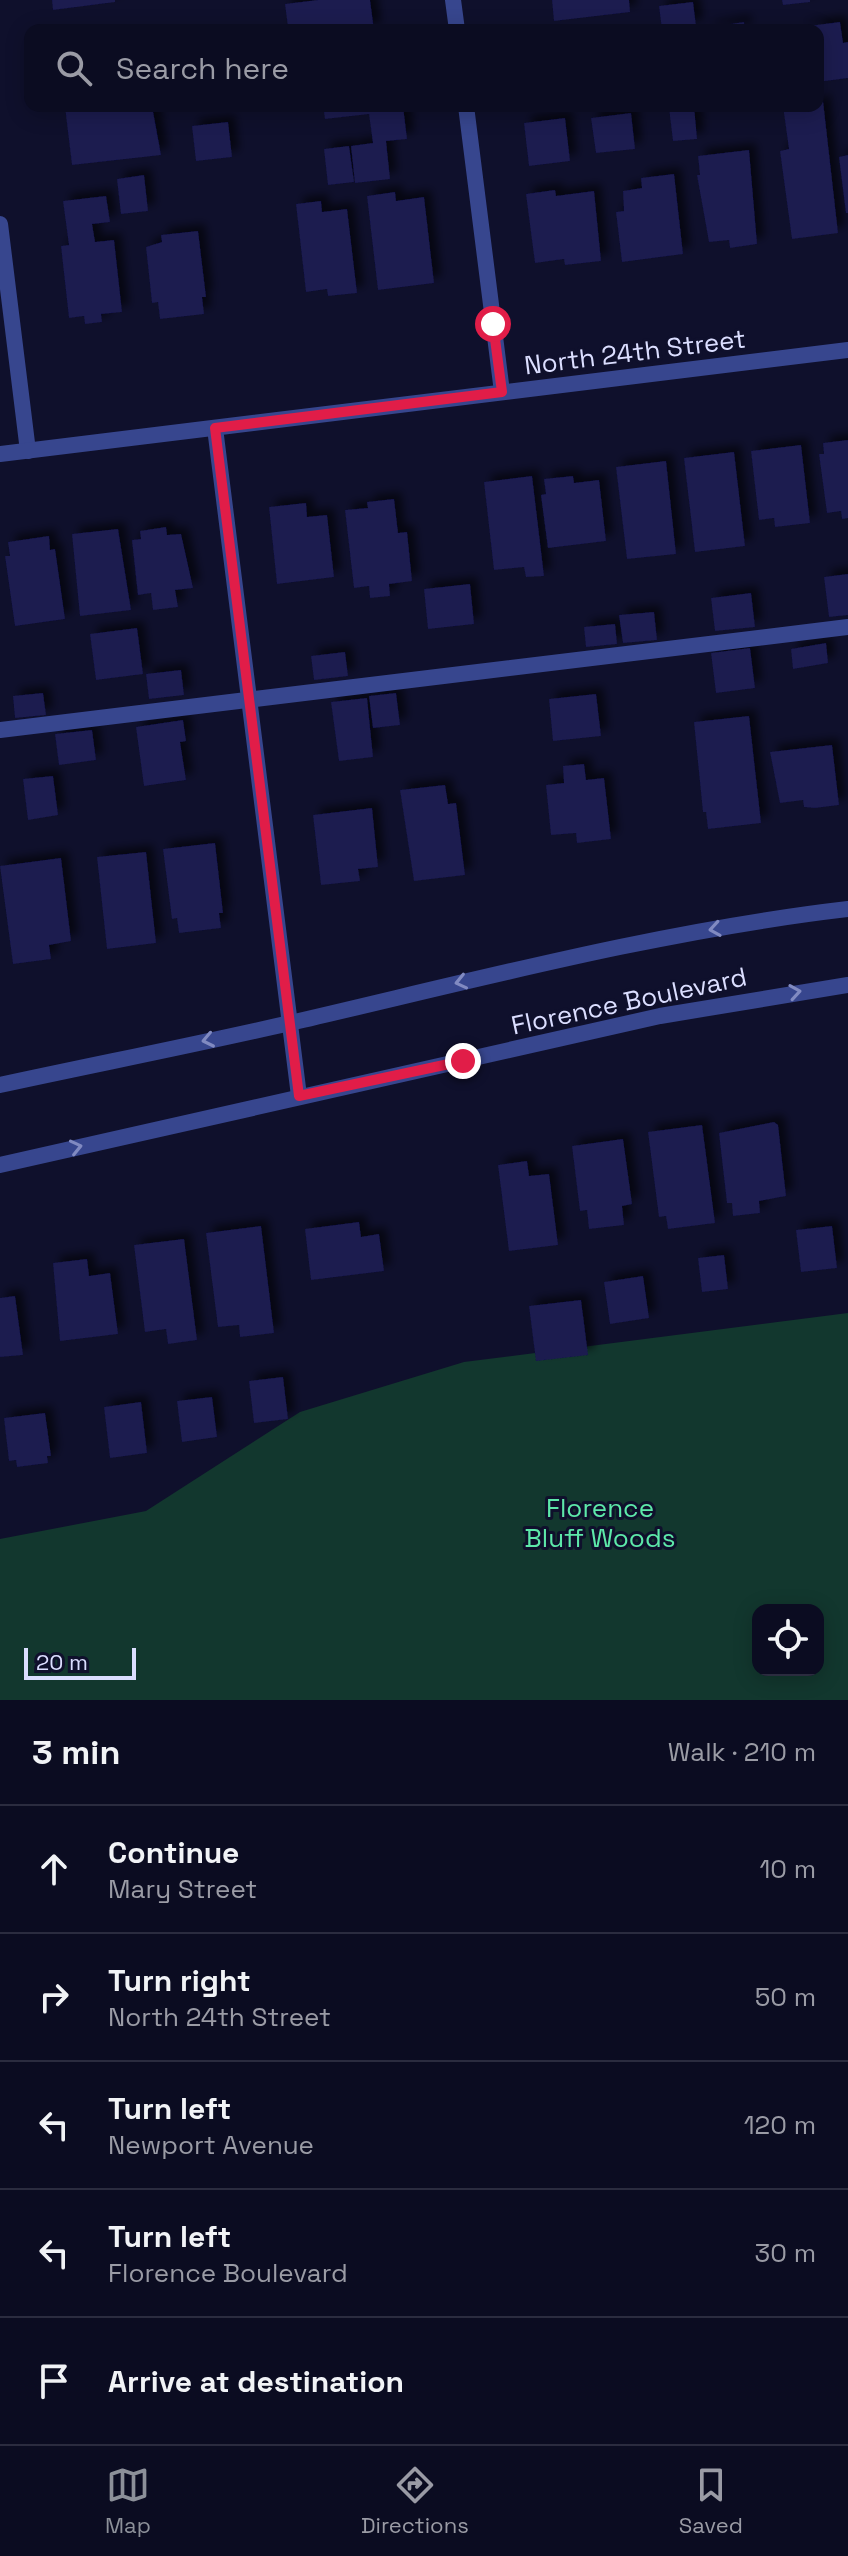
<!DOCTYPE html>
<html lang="en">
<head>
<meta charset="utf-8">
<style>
	body { margin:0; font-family:"Space Grotesk",sans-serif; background:#14152a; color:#f1f3f6 }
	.controls { position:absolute; right:24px; bottom:24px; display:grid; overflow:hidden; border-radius:16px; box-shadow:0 4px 20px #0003 }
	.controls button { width:72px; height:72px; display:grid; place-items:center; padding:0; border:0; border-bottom:2px solid #2b2c3f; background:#0b0c21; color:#f1f3f6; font:40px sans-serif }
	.scale { position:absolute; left:24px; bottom:20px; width:112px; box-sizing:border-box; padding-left:8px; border:4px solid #dbdeff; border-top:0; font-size:22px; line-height:28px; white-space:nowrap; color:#dbdeff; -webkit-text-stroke:6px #0f102c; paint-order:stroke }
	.stop { position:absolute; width:24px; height:24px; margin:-18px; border:6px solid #e11d48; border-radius:50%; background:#fff }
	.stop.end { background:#e11d48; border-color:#fff; box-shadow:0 2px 8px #0008 }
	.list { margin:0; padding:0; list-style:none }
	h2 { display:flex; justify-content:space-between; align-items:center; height:104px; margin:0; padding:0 32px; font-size:34px }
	h2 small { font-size:26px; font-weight:400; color:#9a9ba5 }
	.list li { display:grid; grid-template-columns:52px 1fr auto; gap:24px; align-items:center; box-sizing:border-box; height:128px; padding:0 32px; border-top:2px solid #2b2c3f }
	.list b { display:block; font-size:30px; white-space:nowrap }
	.list p { margin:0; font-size:26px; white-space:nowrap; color:#9a9ba5 }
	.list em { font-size:26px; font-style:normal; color:#9a9ba5 }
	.icon { flex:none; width:44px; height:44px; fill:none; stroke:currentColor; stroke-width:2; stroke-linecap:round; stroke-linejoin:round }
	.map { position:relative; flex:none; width:848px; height:1700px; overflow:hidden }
	.search { position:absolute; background:#0b0c21; box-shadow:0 4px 20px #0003; left:24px; right:24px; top:24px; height:88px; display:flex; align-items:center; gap:20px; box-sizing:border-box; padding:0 28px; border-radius:16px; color:#9a9ba5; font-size:30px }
	.sheet { height:744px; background:#0b0c21 }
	nav { display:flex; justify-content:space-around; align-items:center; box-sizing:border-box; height:112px; border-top:2px solid #2b2c3f; background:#0b0c21; font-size:22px; color:#9a9ba5 }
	nav a { display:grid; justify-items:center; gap:4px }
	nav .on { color:#8c9099 }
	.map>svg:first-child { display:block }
</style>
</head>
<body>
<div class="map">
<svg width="848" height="1700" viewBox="0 0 848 1700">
	<defs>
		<filter id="shadow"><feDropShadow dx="7" dy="-7" stdDeviation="4" flood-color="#0009"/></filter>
	</defs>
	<rect width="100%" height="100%" fill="#0f102c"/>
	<!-- green -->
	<path fill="#12372e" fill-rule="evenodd" d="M848,1313v387h-848v-161l146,-28 154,-99 164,-50zM758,1610h60v60h-60z"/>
	<!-- building -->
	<g fill="#1a1a4f" filter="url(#shadow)">
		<path d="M52,0h63v2l-62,8z"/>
		<path d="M318,0h52l4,30h-95l9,-3 -3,-23z"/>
		<path d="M552,0h77l1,12 -76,9z"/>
		<path d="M782,0h28v2l-27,3z"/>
		<path d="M693,2l3,24 -34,4 -3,-24z"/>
		<path d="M744,22l1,8h-39v-2z"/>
		<path d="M840,22l3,21 5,-1v36l-30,4v-52l-24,-2z"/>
		<path d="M823,101l15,132 -46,6 -12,-88 9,-2 -6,-43h35v-4z"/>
		<path d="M75,106h77l9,49 -89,10 -7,-58z"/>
		<path d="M323,106h80l4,33 -21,2 4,38 -35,4 -4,-37 22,-3 -4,-29 -44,5z"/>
		<path d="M694,106l3,33 -24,2 -4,-33z"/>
		<path d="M631,113l4,36 -39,4 -5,-35z"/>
		<path d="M565,118l5,43 -41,5 -5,-43z"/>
		<path d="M228,122l4,35 -36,4 -4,-35z"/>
		<path d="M349,146l5,36 -26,3 -4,-36z"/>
		<path d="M749,150l8,94 -27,4 -1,-8 -20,2 -12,-67h3l-2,-19z"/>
		<path d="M848,155v58h-2l-7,-56z"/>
		<path d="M674,174l9,80 -61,8 -6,-50 8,-1 -1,-20 19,-3 -1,-10z"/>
		<path d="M144,175l4,36 -27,3 -4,-35z"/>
		<path d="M555,190l1,6 38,-5 7,70 -36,4 -1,-6 -29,4 -9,-69z"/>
		<path d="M395,192l1,9 28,-4 10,86 -56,7 -11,-94z"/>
		<path d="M106,196l4,26 -18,2 3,18 19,-2 8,72 -21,2 1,8 -17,2 -1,-8 -15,2 -8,-72 8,-1 -6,-44z"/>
		<path d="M321,201l1,11 25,-3 10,84 -29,3 -1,-7 -21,3 -10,-88z"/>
		<path d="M198,231l8,66h-4l2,17 -44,5 -2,-17 -6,1 -6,-56 16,-5 -1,-7z"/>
		<path d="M848,440v78l-6,1 -1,-8 -14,2 -8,-59h5l-1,-11z"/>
		<path d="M801,445l9,78 -35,4 -1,-9 -15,2 -8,-69z"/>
		<path d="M734,452l11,94 -50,6 -11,-94z"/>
		<path d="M666,461l10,93 -49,5 -11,-92z"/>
		<path d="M532,476l12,100 -18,1 -2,-10 -30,3 -10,-88z"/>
		<path d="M573,476l1,7 25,-3 7,61 -58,7 -7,-53 5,-1 -2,-15z"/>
		<path d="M394,499l4,34 9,-1 5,49 -23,3 1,12 -20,2 -1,-12 -15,2 -9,-78 23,-2 -1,-6z"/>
		<path d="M306,503l1,14 20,-2 7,62 -57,7 -8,-77z"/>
		<path d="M166,527l1,8 14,-1 12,54 -18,2 3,17 -25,3 -2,-17 -13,2 -6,-55 9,-1 -1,-8z"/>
		<path d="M118,529l13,81 -51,6 -8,-82z"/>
		<path d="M49,536l1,14 5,-1 10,70 -50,7 -10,-70h5l-2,-14z"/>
		<path d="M848,574v41l-19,2 -5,-40z"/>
		<path d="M470,584l4,40 -46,5 -4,-40z"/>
		<path d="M751,593l4,34 -40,4 -4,-33z"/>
		<path d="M654,612l3,28 -34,3 -4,-28z"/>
		<path d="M615,624l2,20 -31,3 -2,-20z"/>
		<path d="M137,628l6,46 -47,6 -6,-46z"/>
		<path d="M826,643l2,20 -35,6 -2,-20z"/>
		<path d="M750,648l5,40 -39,5 -5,-40z"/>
		<path d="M345,652l3,24 -34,4 -3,-24z"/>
		<path d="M181,670l3,25 -35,4 -3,-25z"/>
		<path d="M43,693l3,22 -31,3 -2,-22z"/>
		<path d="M396,693l4,32 -27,3 -4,-32z"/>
		<path d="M596,694l5,42 -48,5 -4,-42z"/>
		<path d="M367,698l6,59 -34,4 -8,-59z"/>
		<path d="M749,716l12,107 -53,6 -2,-17h-3l-9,-90z"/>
		<path d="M183,720l3,21 -6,1 6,38 -42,6 -8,-59z"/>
		<path d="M92,730l4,30 -37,5 -4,-31z"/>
		<path d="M832,745l7,60 -24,3 -11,-1 -1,-7 -23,3 -10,-51z"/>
		<path d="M584,764l2,16 18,-2 7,61 -34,4 -1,-10 -25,2 -5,-50 18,-2 -1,-17z"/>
		<path d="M53,776l5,39 -30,5 -5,-41z"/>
		<path d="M445,785l3,19 8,-1 9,72 -51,6 -14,-91z"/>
		<path d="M372,808l6,59 -20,2 2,12 -39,4 -8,-70z"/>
		<path d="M215,843l8,70h-4l2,15 -42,5 -2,-15 -5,1 -9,-70z"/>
		<path d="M146,852l10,91 -49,6 -10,-92z"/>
		<path d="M61,858l10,83 -22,4 2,14 -38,5 -13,-98z"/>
		<path d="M774,1122l4,3 8,71 -27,5 1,12 -27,3 -1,-13h-5l-8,-70z"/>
		<path d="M702,1125l13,98 -47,6 -2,-13 -7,1 -11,-85z"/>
		<path d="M623,1139l9,65 -10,2 2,19 -35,4 -2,-19 -7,1 -8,-65z"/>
		<path d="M527,1161l2,15 20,-2 9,71 -49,6 -11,-86z"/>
		<path d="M359,1222l2,15 18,-3 5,37 -73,9 -6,-51z"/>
		<path d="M261,1226l13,107 -34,4 -1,-12 -21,2 -12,-94z"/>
		<path d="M832,1226l5,42 -36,4 -5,-42z"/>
		<path d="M184,1239l13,101 -29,4 -2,-15 -21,3 -11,-87z"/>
		<path d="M724,1255l4,34 -26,3 -4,-34z"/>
		<path d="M87,1259l2,17 21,-3 8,61 -58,7 -7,-78z"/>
		<path d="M643,1276l6,42 -39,6 -6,-42z"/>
		<path d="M15,1296l8,59 -23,2v-59z"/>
		<path d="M581,1300l7,55 -52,6 -7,-55z"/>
		<path d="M283,1377l5,42 -34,4 -5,-42z"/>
		<path d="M212,1397l5,40 -35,5 -5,-41z"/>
		<path d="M141,1402l6,51 -37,5 -6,-51z"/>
		<path d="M45,1413l6,43h-4l1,7 -31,4 -1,-7 -7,1 -5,-43z"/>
	</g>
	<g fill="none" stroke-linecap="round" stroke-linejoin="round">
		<!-- service -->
		<path stroke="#37468e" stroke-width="16" d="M0,730l848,-103"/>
		<!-- minor -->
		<g stroke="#37468e" stroke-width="16">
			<path d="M453,0l4,30"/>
			<path d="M466,106l36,286"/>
			<path d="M0,224l28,227"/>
			<path d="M215,428l84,668"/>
		</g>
		<!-- tertiary -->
		<g stroke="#37468e" stroke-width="16">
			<path d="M0,454l848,-104"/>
			<path d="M0,1085c97,-21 194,-40 290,-62 186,-43 369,-92 558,-114"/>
			<path d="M0,1165l660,-149 188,-31"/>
		</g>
	</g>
	<!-- one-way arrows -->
	<defs><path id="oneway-chevron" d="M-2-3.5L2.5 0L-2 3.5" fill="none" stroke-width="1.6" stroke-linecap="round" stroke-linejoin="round" transform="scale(2)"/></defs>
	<g stroke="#818ac1">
		<use href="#oneway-chevron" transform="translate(715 929) rotate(171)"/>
		<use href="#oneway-chevron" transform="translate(461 982) rotate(167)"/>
		<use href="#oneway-chevron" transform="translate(795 992) rotate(-9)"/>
		<use href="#oneway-chevron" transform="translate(208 1040) rotate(168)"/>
		<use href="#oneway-chevron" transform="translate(76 1147) rotate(-13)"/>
	</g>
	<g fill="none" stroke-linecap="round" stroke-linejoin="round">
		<!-- route -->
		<path stroke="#e11d48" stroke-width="10" d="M463,1061l-164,35 -84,-668 287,-36 -9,-68"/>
	</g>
	<g text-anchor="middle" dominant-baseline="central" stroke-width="6" stroke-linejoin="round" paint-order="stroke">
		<!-- street labels -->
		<g font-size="26" fill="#dbdeff" stroke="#0f102c">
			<text transform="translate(635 352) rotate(-7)">North 24th Street</text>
			<text transform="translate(629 1001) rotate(-12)">Florence Boulevard</text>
		</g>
		<!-- park labels -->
		<g font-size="26" fill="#5de8a9" stroke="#0f102c">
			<text x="600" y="1508">Florence<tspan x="600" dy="30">Bluff Woods</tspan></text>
		</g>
	</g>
</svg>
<div class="controls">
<button><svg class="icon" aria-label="locate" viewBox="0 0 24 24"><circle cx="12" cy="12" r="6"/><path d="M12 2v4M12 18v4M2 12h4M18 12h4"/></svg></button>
</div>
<div class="scale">20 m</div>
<div class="stop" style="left:493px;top:324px"></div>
<div class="stop end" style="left:463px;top:1061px"></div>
<div class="search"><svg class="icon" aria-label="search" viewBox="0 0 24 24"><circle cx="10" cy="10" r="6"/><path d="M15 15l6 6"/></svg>Search here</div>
</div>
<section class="sheet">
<h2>3 min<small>Walk · 210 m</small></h2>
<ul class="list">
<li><svg class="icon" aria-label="ahead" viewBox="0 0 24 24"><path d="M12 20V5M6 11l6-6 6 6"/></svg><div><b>Continue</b><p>Mary Street</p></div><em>10 m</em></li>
<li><svg class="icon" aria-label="right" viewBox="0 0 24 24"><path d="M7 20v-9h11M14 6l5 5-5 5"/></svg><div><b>Turn right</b><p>North 24th Street</p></div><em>50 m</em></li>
<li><svg class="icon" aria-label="left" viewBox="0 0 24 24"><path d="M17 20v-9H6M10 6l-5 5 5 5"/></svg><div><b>Turn left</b><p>Newport Avenue</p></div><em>120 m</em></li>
<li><svg class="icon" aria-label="left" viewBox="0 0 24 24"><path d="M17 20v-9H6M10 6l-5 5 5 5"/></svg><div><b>Turn left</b><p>Florence Boulevard</p></div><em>30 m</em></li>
<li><svg class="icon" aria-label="arrive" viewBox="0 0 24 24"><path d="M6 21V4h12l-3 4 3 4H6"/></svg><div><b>Arrive at destination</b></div></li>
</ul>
</section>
<nav>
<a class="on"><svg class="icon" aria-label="map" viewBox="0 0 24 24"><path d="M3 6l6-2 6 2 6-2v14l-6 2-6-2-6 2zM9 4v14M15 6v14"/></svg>Map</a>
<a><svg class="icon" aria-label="directions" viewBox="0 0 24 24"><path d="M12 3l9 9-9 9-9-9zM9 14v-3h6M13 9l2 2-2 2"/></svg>Directions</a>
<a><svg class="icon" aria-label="saved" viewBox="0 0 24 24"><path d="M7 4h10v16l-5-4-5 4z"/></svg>Saved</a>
</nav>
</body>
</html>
